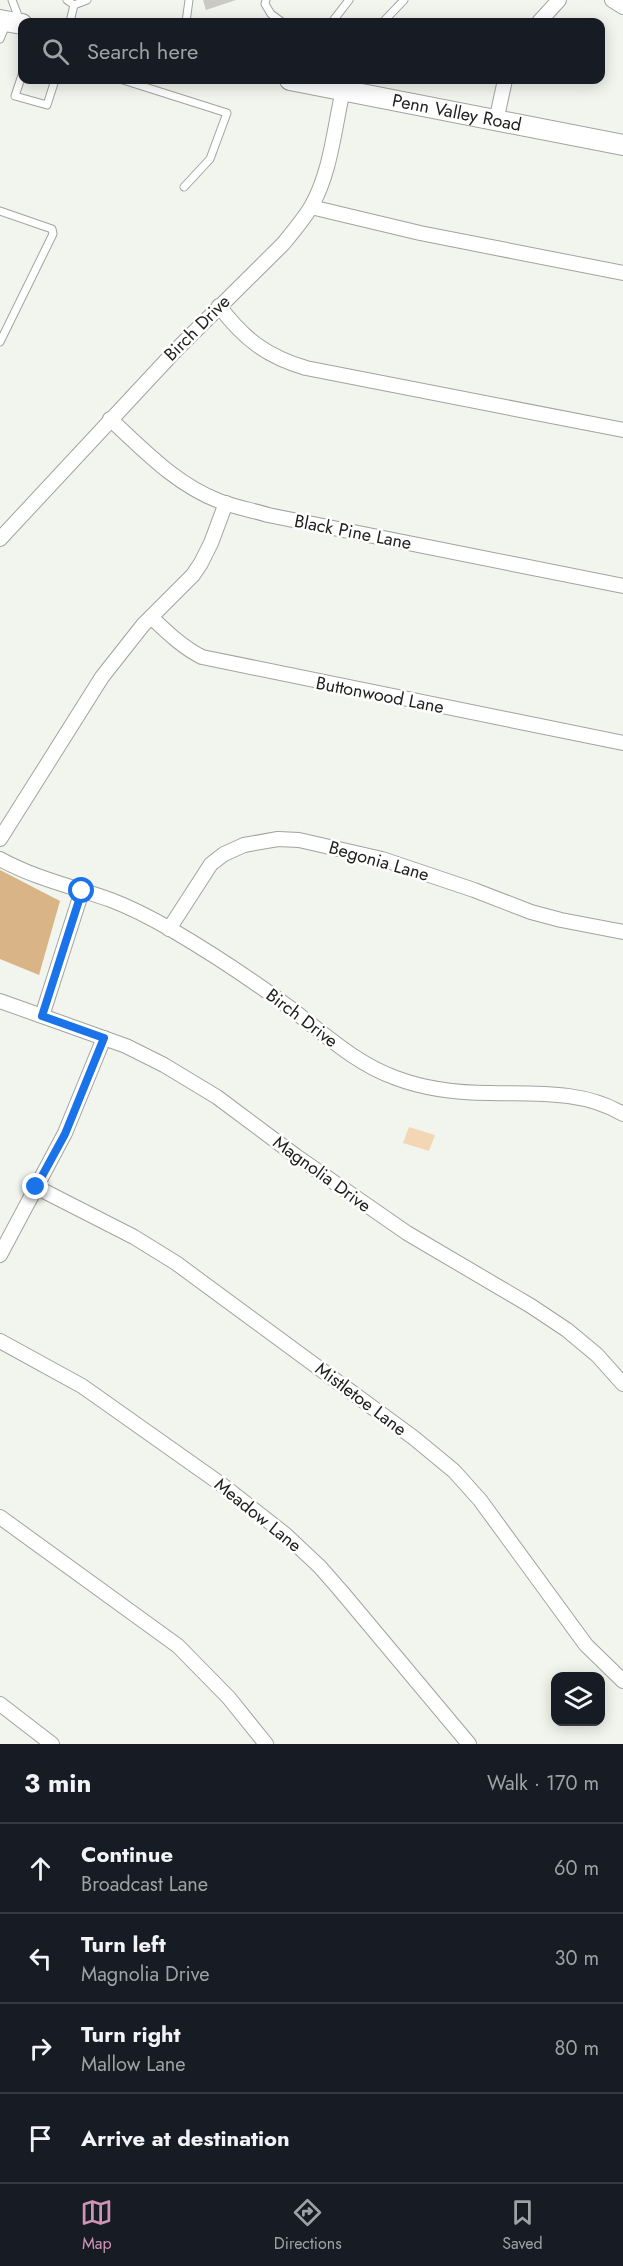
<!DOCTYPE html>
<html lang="en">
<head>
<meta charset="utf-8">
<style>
	body { margin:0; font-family:Jost,sans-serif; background:#20242c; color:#f1f3f6 }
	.controls { position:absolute; right:18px; bottom:18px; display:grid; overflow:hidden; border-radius:12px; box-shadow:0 3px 15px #0003 }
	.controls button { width:54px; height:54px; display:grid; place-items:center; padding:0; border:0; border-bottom:2px solid #363941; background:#171b24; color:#f1f3f6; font:30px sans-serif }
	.stop { position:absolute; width:18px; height:18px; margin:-14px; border:4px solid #1a73e8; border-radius:50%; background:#fff }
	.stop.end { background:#1a73e8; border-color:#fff; box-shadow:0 2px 6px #0008 }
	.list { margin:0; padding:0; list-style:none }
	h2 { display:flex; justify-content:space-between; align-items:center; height:78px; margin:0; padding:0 24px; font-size:26px }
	h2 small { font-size:20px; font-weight:400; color:#9ea1a6 }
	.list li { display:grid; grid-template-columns:39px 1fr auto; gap:18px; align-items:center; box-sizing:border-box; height:90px; padding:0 24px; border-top:2px solid #363941 }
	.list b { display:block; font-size:22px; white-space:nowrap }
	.list p { margin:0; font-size:20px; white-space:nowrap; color:#9ea1a6 }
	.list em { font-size:20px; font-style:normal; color:#9ea1a6 }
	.icon { flex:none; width:33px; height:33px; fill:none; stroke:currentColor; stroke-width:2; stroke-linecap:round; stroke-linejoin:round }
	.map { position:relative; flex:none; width:623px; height:1744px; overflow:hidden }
	.search { position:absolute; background:#171b24; box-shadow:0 3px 15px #0003; left:18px; right:18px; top:18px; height:66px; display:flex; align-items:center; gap:15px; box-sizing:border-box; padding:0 21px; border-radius:12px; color:#9ea1a6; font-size:22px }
	.sheet { height:438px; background:#171b24 }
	nav { display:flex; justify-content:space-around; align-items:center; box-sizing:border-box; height:84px; border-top:2px solid #363941; background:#171b24; font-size:16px; color:#9ea1a6 }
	nav a { display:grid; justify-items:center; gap:3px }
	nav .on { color:#ce93b7 }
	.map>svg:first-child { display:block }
</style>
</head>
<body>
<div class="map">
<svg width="623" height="1744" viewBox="0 0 623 1744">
	<rect width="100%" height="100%" fill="#f1f5ed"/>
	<!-- green -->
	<path fill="#f3d7b4" d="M409,1127l26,8 -6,16 -26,-8z"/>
	<!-- forest -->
	<path fill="#d8b486" d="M0,870l60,31 -21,74 -39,-16z"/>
	<!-- building -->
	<path fill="#cbcac2" d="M203,0h33l-30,10z"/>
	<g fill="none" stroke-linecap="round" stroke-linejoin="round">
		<!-- lane casing -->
		<g stroke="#a1a49d" stroke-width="9">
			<g id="lane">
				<path d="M12,0l8,21"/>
				<path d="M67,0l7,5 -4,17"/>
				<path d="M266,0l-1,4 6,10 11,8"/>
				<path d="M74,5l13,-5"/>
				<path d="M186,22l3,-22"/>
				<path d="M332,22l17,-22"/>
				<path d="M383,22l21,-22"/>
				<path d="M0,39l7,-17"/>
				<path d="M22,75l-7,21 32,9 8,-25"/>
				<path d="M123,80l104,33 -17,46 -26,28"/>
				<path d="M0,211l52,18 1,5 -53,108"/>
			</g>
		</g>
		<!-- street casing -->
		<g stroke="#a1a49d" stroke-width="16">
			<g id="street">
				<path d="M612,0l11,7"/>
				<path d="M539,22l20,-22"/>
				<path d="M496,121l9,-41"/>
				<path d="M311,207l109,26 203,40"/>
				<path d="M219,306c25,33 47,50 87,62l317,62"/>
				<path d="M110,419c34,31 65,65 109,82 15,6 33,9 49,14l355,71"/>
				<path d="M0,539l176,-189 107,-106c10,-12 20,-24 28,-37 20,-35 23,-78 32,-117"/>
				<path d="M151,617c16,15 31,30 51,40l421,86"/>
				<path d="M0,839l102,-162 41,-52 50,-50 8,-12 10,-20 15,-40"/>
				<path d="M0,859c34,19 74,28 111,41 21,8 42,19 61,30 41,24 80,50 118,78 33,25 66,56 106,70 29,11 63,15 94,15 45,1 93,-3 133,21"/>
				<path d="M169,929l42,-65 13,-10 20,-9 34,-6 21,1 83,19 92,31 57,22 30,8 62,12"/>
				<path d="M0,1001l126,45 38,19 53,32 79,59 111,77 124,73 36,24 30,25 26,29"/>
				<path d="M42,1016l40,-125"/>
				<path d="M36,1187l98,50 42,26 238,175 40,33 26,29 106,145 37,36"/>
				<path d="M0,1255l65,-122 39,-95"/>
				<path d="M0,1341l82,45 143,101 61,48 34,32 21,24 128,153"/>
				<path d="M0,1517l178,129 51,52 37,46"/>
				<path d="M0,1704l52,40"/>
			</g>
		</g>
		<!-- secondary casing -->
		<g stroke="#a1a49d" stroke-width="22">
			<g id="secondary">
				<path d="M0,20l22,4"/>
				<path id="s1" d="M290,80l333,65"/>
			</g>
		</g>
		<!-- lane -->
		<use href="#lane" stroke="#fff" stroke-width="7"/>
		<!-- street -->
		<use href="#street" stroke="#fff" stroke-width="14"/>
		<!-- secondary -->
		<use href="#secondary" stroke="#fff" stroke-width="20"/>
	</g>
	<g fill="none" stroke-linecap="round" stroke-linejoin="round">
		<!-- route -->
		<path stroke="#1a73e8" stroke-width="8" d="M36,1187l29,-53 39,-96 -62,-22 40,-125"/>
	</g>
	<g text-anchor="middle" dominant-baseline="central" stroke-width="5" stroke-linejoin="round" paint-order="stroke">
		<!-- street labels -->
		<g font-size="18" fill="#21221f" stroke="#fff">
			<text stroke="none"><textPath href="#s1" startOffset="170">Penn Valley Road</textPath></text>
			<text transform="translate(197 328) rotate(-45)">Birch Drive</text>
			<text transform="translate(353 532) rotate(11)">Black Pine Lane</text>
			<text transform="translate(380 695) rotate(11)">Buttonwood Lane</text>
			<text transform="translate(379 861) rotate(16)">Begonia Lane</text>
			<text transform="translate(302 1018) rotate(37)">Birch Drive</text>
			<text transform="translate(322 1174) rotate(36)">Magnolia Drive</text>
			<text transform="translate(361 1399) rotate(37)">Mistletoe Lane</text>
			<text transform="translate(258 1515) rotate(39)">Meadow Lane</text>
		</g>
	</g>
</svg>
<div class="controls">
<button><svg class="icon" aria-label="layers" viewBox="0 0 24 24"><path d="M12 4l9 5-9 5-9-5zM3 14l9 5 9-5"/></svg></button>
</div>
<div class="stop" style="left:82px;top:891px"></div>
<div class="stop end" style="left:36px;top:1187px"></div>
<div class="search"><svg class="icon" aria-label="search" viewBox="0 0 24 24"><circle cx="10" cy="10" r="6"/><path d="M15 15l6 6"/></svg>Search here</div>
</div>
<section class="sheet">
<h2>3 min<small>Walk · 170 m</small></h2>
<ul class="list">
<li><svg class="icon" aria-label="ahead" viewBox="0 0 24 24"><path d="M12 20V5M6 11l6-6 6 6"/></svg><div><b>Continue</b><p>Broadcast Lane</p></div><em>60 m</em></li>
<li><svg class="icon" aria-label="left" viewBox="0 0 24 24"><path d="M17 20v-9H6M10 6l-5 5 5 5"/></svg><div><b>Turn left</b><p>Magnolia Drive</p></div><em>30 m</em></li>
<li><svg class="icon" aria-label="right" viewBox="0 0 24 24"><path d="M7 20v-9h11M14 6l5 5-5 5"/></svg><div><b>Turn right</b><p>Mallow Lane</p></div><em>80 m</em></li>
<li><svg class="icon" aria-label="arrive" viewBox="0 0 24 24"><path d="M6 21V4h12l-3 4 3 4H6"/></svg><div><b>Arrive at destination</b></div></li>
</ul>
</section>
<nav>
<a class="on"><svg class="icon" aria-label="map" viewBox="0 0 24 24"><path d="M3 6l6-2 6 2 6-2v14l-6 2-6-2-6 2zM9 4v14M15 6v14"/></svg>Map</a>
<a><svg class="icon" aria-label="directions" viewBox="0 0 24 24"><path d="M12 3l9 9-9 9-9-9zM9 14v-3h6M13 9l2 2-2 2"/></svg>Directions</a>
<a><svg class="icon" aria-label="saved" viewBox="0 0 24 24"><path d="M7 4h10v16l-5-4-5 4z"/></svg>Saved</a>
</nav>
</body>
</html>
